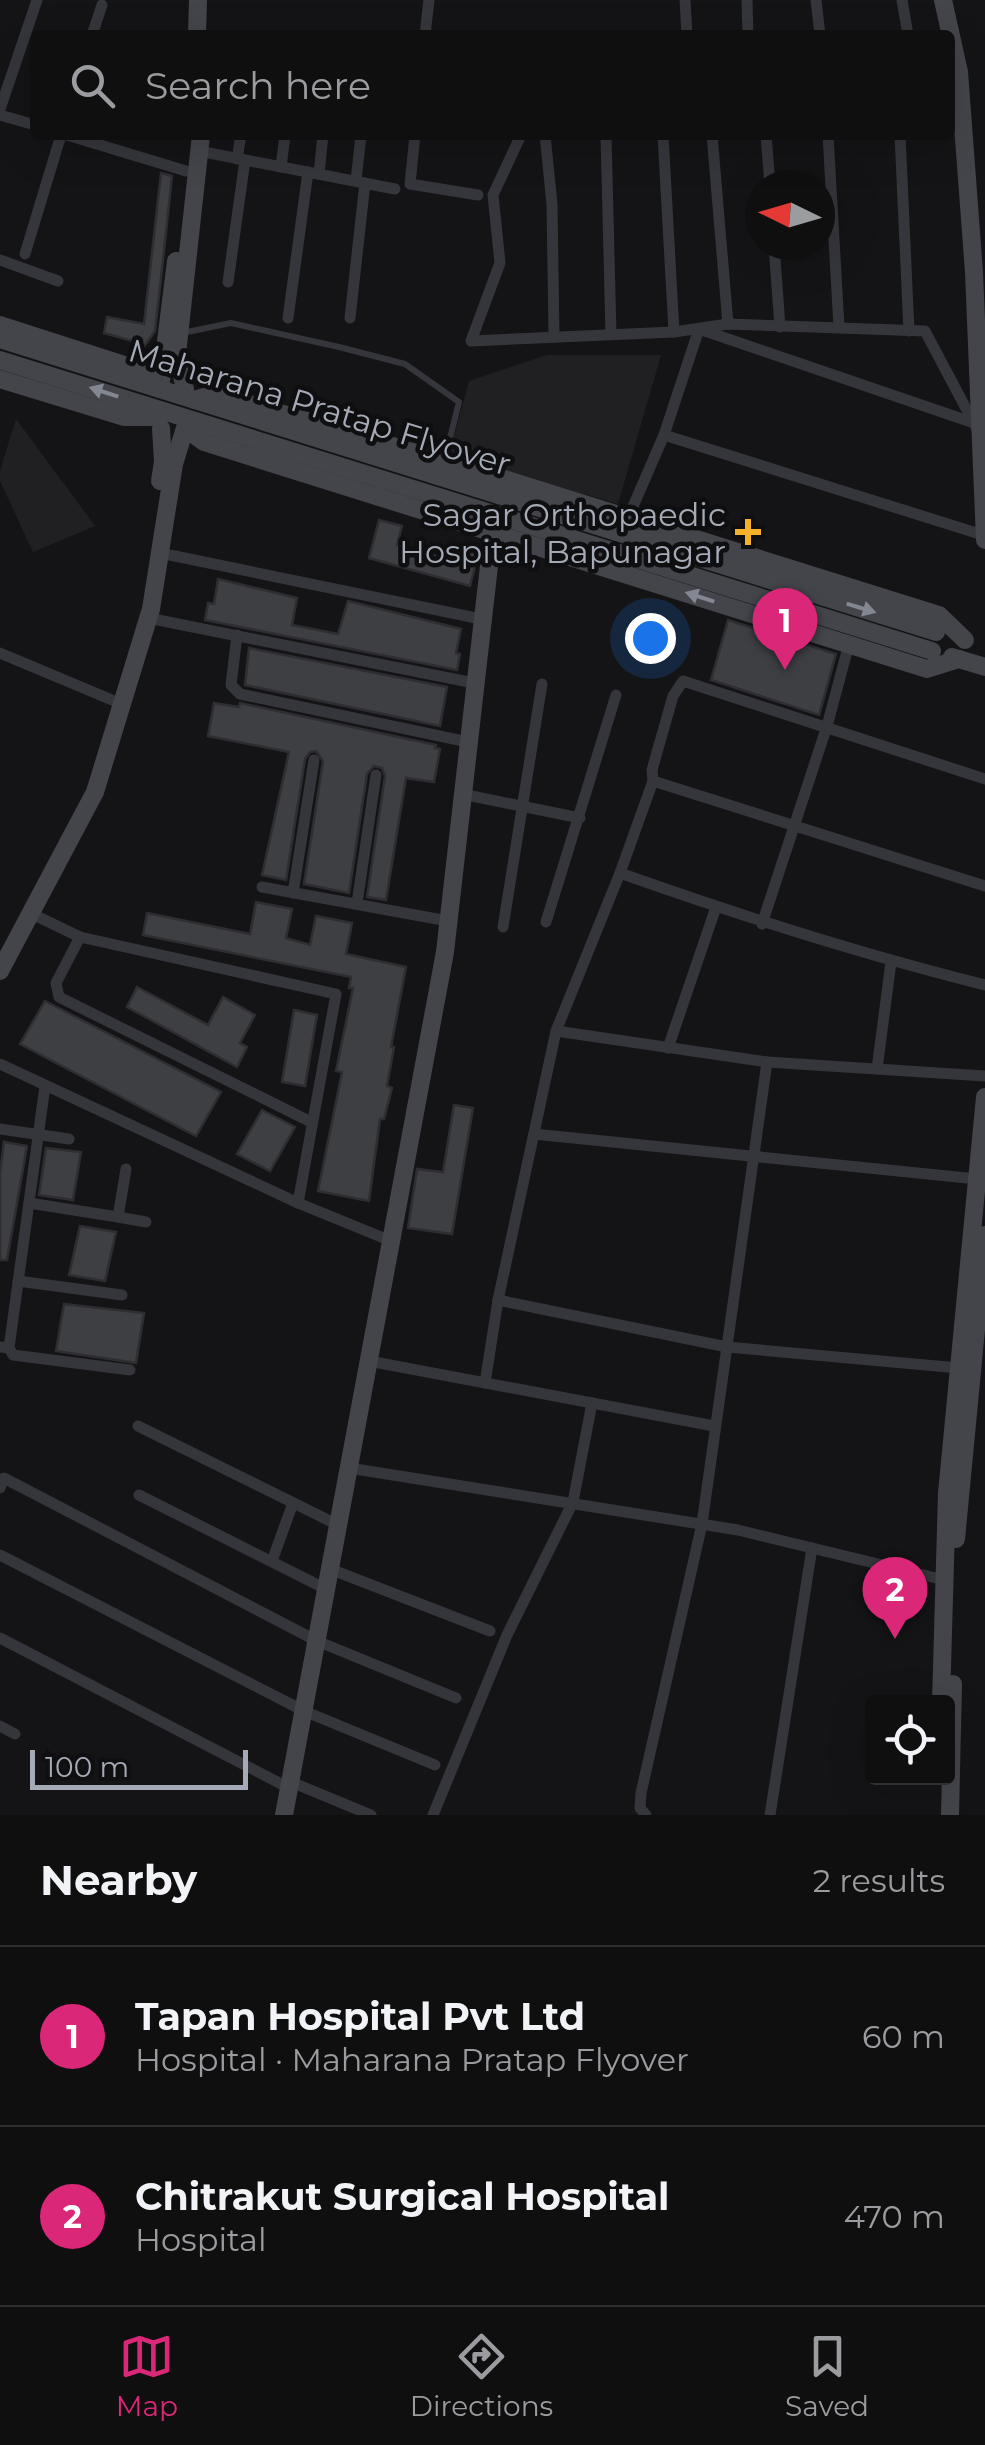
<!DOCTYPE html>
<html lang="en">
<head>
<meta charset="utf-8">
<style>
	body { margin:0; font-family:Montserrat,sans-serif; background:#181819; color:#f1f3f6 }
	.controls { position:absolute; right:30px; bottom:30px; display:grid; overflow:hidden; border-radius:10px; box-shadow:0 10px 40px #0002 }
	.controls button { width:90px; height:90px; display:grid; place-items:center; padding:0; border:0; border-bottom:2px solid #2f2f30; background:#0f0f10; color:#f1f3f6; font:50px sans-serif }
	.compass { position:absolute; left:745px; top:170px; width:90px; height:90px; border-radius:50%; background:#0f0f10; box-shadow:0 10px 40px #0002; rotate:275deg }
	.scale { position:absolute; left:30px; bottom:25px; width:218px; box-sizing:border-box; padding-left:10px; border:5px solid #a5abb6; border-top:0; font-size:28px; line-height:35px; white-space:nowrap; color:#a5abb6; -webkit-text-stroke:8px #0f0f11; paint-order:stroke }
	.you { position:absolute; left:650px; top:638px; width:35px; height:35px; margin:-25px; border:8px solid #fff; border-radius:50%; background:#1a73e8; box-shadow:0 0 0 15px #1a73e833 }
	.badge { display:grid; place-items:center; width:65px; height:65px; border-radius:50%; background:#db2777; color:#fff; font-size:32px; font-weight:700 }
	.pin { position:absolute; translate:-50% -82px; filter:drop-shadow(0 2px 5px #0008) }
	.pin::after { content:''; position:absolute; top:52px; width:35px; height:30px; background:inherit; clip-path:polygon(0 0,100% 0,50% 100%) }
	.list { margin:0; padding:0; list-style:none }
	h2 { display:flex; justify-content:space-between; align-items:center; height:130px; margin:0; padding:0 40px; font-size:42px }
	h2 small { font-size:32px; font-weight:400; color:#9b9c9f }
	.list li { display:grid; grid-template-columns:65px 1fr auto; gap:30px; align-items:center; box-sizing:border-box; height:180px; padding:0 40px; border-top:2px solid #2f2f30 }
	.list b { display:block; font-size:38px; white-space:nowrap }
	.list p { margin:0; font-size:32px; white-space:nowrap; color:#9b9c9f }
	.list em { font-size:32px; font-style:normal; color:#9b9c9f }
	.icon { flex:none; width:55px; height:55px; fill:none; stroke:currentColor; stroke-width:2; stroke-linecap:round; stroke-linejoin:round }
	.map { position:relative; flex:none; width:985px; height:1815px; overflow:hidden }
	.search { position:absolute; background:#0f0f10; box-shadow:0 10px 40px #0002; left:30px; right:30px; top:30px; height:110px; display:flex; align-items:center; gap:25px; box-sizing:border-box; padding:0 35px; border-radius:10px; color:#9b9c9f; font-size:38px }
	.sheet { height:490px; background:#0f0f10 }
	nav { display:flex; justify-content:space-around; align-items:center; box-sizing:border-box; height:140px; border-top:2px solid #2f2f30; background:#0f0f10; font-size:28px; color:#9b9c9f }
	nav a { display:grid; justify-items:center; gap:5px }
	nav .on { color:#db2777 }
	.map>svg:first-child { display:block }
</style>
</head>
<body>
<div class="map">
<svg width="985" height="1815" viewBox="0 0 985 1815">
	<rect width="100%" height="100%" fill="#141416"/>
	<!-- built -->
	<g fill="#202023">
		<path d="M547,355h114l-43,149 -169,-49 20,-74z"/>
		<path d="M16,419l79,107 -62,26 -33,-71v-10z"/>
	</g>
	<!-- building -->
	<g fill="#3e3f43" stroke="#2e2e32" stroke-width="2.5">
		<path d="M161,173l11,3 -11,102 -6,53 -14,20 1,-11 -6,2 -32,-9 3,-16 37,7z"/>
		<path d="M379,520l23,6 -5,19 45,13 4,-13 32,9 -8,32 -101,-28z"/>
		<path d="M218,579l79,19 -5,27 46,9 10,-33 113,28 -5,24 4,1 -3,16 -252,-50 3,-17 6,1z"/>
		<path d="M728,620l108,34 -17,61 -108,-35z"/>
		<path d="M249,648l198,39 -7,39 -195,-41z"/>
		<path d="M214,703l25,4 1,-4 196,42 -1,3 5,1 -6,33 -28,-4 -20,122 -19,-3 18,-121 -3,-8 -8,-2 -7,8 -18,119 -45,-9 19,-123 -7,-10 -6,1 -5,7 -19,121 -24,-5 27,-123 -81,-16z"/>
		<path d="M256,902l36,7 -6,29 24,7 6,-29 36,7 -6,31 60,13 -15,80h3l-7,39 5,2 -8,31h-4l-11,82 -51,-10 24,-119 -6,-1 17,-83h-4l2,-11 -208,-42 4,-22 103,21z"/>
		<path d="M137,987l71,38 15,-28 32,18 -15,28 7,4 -10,20 -110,-60z"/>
		<path d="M45,1001l176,91 -25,44 -176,-92z"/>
		<path d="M294,1010l23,5 -12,71 -23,-4z"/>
		<path d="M454,1105l19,3 -21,126 -44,-6 9,-59 26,3z"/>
		<path d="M262,1110l33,17 -25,44 -33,-17z"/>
		<path d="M4,1142l23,4 -20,114h-7v-87z"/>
		<path d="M46,1148l35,4 -8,48 -34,-5z"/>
		<path d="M80,1226l36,6 -11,49 -36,-6z"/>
		<path d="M64,1304l80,9 -8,50 -80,-12z"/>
	</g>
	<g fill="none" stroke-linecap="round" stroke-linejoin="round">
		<!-- lane -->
		<path stroke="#35363b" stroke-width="6" d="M182,333l49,-10 108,24 66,17 54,38 -14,56"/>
		<!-- street -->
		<g stroke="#35363b" stroke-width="11">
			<path d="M685,0l2,35"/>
			<path d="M747,0l1,35"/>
			<path d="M816,0l4,35"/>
			<path d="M902,0l6,35"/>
			<path d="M92,35l10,-30"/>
			<path d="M425,35l4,-35"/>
			<path d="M0,109l37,-109"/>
			<path d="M0,115l35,10"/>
			<path d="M67,135l119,36"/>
			<path d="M415,135l-5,49 68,11"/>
			<path d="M521,135l-28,60 7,68 -29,78 203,-9 54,-8 197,7 53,100"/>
			<path d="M545,135l7,69 2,133"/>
			<path d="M606,135l5,199"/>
			<path d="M663,135l11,197"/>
			<path d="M712,135l16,189"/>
			<path d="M766,135l4,50"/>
			<path d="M828,135l11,192"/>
			<path d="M900,135l9,196"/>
			<path d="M199,151l196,38"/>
			<path d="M237,159l4,-24"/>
			<path d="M281,167l4,-32"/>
			<path d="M319,174l4,-39"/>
			<path d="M356,181l5,-46"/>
			<path d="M774,245l6,82"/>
			<path d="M25,254l36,-119"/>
			<path d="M0,260l58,21"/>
			<path d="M228,282l17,-122"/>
			<path d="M288,318l20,-146"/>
			<path d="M350,318l15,-135"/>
			<path d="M664,435l319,100"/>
			<path d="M628,518l36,-83 35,-106 275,94"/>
			<path d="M160,553l321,66"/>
			<path d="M148,618l326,65"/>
			<path d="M237,635l-6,50 9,9 228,48"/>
			<path d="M0,653l112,47"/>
			<path d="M653,781l-1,-11 21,-74 10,-15 302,98"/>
			<path d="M462,794l118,24"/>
			<path d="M620,873c121,43 241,81 365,112"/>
			<path d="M262,887l186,34"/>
			<path d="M293,893l21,-133"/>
			<path d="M357,903l19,-128"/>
			<path d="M30,913l50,24 256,57 -38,209"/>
			<path d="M546,922l70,-227"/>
			<path d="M762,924l65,-198 22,-82"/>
			<path d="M503,927l39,-243"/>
			<path d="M80,937l-24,46 3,14 252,125"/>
			<path d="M556,1031l64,-158 33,-92 332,105"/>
			<path d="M668,1048l48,-141"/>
			<path d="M0,1064l298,139 93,38"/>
			<path d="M877,1069l14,-107"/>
			<path d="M0,1129l69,10"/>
			<path d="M534,1134l443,45"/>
			<path d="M29,1203l89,14 8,-48"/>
			<path d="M118,1217l28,5"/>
			<path d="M18,1281l104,14"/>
			<path d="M498,1300l58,-269 211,31"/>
			<path d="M0,1347l9,1 4,7 117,15"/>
			<path d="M9,1348l36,-262"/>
			<path d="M369,1361l345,65"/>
			<path d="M485,1383l13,-83 229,47 232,21"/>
			<path d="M138,1426l200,99"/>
			<path d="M349,1468l389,62 206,50"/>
			<path d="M0,1488l4,-10 313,163 139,57"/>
			<path d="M139,1495l187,94"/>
			<path d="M0,1555l304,156 131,54"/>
			<path d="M272,1561l21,-58"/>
			<path d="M330,1569l160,62"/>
			<path d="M0,1638l289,150"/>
			<path d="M0,1726l15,8"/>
			<path d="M291,1782l80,33"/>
			<path d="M433,1815l74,-180 66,-133 19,-99"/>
			<path d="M646,1815l-6,-7 1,-15 61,-269 65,-462 218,14"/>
			<path d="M770,1815l42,-267"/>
		</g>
		<!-- secondary -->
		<g stroke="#43454b" stroke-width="18">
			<path d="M943,0l16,72 15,200 11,268"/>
			<path d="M197,35l1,-35"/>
			<path d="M0,325l140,45 20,19"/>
			<path d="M0,379l124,38h27"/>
			<path d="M160,389l16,-128"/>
			<path d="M185,389l-8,-35 24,-219"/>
			<path d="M194,400l21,-6 289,85 435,136 26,25"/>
			<path d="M160,481l3,-19 -2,-34"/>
			<path d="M952,657l33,10"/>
			<path d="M0,971l95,-179 56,-183 23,-145 11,-36 19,14 723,227 32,-10"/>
			<path d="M956,1539l29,-304"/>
			<path d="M941,1702l6,-209 38,-396"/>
			<path d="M284,1815l161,-863 48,-421"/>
			<path d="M950,1815l3,-131"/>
		</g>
		<!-- secondary-bridge -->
		<g stroke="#43454b" stroke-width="18">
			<path d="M0,339l936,293"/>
			<path d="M0,360l932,291"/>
		</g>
	</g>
	<!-- one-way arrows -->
	<defs><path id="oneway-solid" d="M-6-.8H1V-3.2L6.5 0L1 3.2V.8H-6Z" transform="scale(2.5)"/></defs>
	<g fill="#838791">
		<use href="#oneway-solid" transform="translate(104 392) rotate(-162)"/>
		<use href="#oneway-solid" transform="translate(700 597) rotate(-162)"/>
		<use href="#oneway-solid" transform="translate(861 608) rotate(17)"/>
	</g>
	<!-- markers -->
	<path fill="#f3b12e" stroke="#0f0f11" stroke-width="4" d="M743 517h10v10h10v10h-10v10h-10v-10h-10v-10h10z"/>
	<g text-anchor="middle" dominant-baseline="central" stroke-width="9" stroke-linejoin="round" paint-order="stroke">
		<!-- street labels -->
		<g font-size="32" fill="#a5abb6" stroke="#0f0f11">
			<text transform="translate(320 407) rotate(17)">Maharana Pratap Flyover</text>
		</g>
		<!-- poi labels -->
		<g font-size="32" fill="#a5abb6" stroke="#0f0f11" text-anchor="end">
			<text x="726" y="514">Sagar Orthopaedic<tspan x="726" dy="37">Hospital, Bapunagar</tspan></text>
		</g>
	</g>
</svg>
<div class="controls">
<button><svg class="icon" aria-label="locate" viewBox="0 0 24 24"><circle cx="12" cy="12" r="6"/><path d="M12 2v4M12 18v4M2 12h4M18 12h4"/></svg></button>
</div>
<svg class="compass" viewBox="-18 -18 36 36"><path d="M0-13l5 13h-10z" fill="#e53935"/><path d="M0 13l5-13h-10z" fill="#9b9c9f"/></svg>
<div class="scale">100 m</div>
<div class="you"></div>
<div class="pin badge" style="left:785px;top:670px">1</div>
<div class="pin badge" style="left:895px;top:1639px">2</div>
<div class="search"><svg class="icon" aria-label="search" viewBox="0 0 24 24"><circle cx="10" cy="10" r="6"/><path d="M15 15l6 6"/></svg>Search here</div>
</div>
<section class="sheet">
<h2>Nearby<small>2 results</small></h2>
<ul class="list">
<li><span class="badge">1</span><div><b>Tapan Hospital Pvt Ltd</b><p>Hospital · Maharana Pratap Flyover</p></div><em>60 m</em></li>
<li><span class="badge">2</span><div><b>Chitrakut Surgical Hospital</b><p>Hospital</p></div><em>470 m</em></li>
</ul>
</section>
<nav>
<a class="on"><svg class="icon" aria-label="map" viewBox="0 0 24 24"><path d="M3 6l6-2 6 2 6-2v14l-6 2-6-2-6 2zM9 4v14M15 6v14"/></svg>Map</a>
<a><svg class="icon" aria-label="directions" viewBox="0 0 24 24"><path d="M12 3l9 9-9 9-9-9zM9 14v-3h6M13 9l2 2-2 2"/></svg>Directions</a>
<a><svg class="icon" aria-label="saved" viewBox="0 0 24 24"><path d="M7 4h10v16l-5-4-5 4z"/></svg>Saved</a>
</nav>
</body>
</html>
